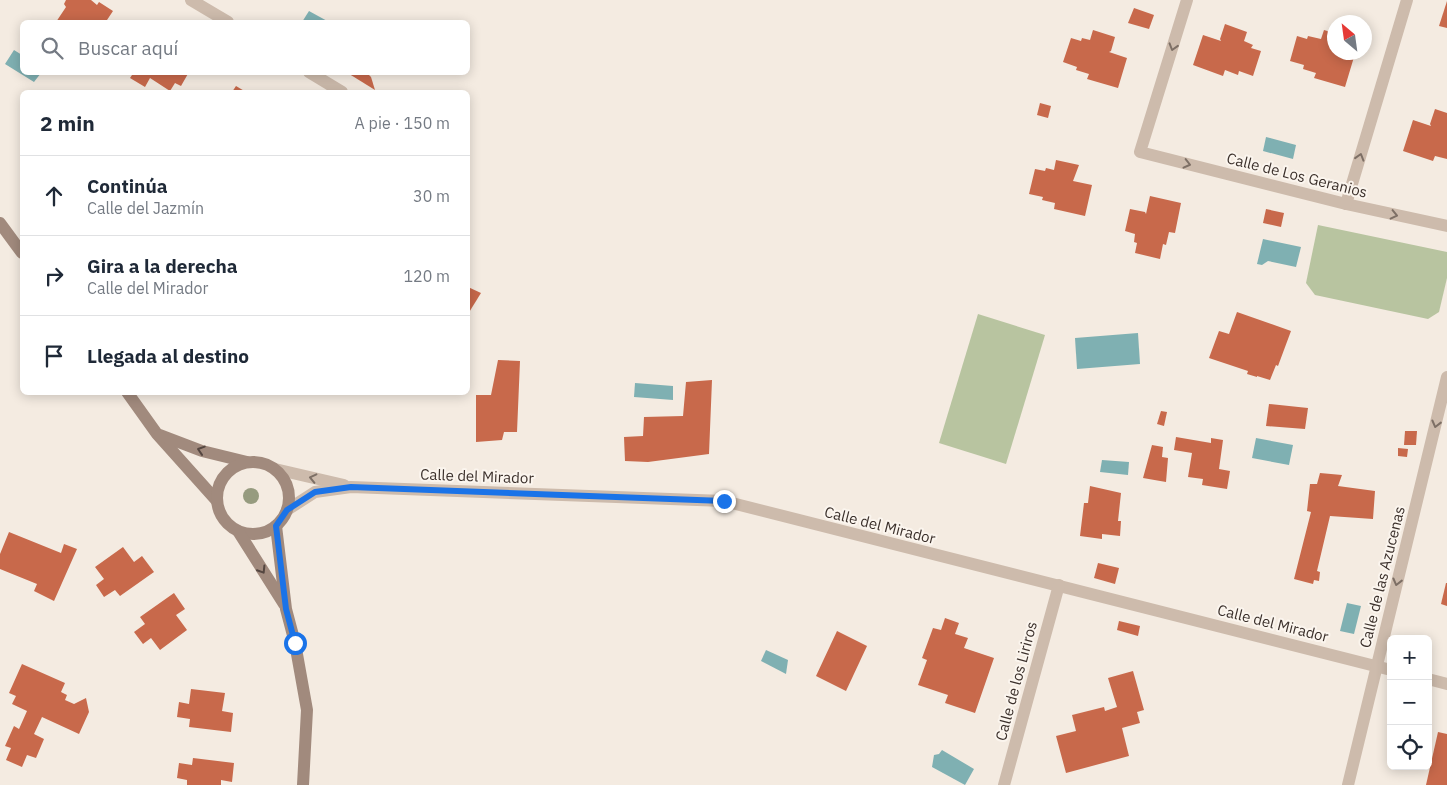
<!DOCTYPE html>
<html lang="es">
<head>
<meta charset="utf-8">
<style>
	body { margin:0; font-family:"IBM Plex Sans",sans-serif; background:#f6f6f7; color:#1f2937 }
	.controls { position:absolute; right:15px; bottom:15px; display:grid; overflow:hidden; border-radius:8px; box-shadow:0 2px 12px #0003 }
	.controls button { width:45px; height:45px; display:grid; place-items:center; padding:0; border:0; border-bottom:1px solid #e0e1e3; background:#fff; color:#1f2937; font:25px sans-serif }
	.compass { position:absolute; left:1327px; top:15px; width:45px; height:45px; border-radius:50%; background:#fff; box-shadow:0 2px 12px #0003; rotate:331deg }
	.stop { position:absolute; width:15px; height:15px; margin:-11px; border:4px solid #1a73e8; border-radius:50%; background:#fff }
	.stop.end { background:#1a73e8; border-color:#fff; box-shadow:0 1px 5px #0008 }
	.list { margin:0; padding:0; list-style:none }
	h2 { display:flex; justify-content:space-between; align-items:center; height:65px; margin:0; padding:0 20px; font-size:21px }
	h2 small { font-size:16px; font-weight:400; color:#747a83 }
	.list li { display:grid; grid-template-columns:32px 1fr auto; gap:15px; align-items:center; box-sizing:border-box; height:80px; padding:0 20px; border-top:1px solid #e0e1e3 }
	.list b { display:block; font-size:19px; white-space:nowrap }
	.list p { margin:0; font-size:16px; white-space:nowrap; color:#747a83 }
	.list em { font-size:16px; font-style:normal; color:#747a83 }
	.icon { flex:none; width:28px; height:28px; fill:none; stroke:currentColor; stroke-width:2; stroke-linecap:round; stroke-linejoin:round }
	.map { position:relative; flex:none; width:1447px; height:785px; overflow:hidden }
	.search { position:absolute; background:#fff; box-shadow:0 2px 12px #0003; left:20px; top:20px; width:450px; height:55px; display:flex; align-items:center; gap:12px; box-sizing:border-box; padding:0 18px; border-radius:8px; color:#747a83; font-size:19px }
	.panel { position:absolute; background:#fff; box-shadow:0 2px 12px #0003; left:20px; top:90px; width:450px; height:305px; border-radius:8px }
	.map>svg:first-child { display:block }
</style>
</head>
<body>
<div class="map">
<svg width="1447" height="785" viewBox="0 0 1447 785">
	<rect width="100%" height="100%" fill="#f4ebe1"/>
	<!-- green -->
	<g fill="#b8c4a0">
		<path d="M1318,225l129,27v26l-8,34 -11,7 -113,-24 -9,-12z"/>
		<path d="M978,314l67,21 -39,129 -67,-21z"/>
	</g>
	<!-- water -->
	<g fill="#7fb0b2">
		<path d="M309,11l20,11h-27z"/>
		<path d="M14,50l8,5v17l19,1 -7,9 -29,-18z"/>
		<path d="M1266,137l30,8 -3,14 -30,-8z"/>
		<path d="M1263,239l38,8 -5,20 -28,-6 -6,4 -5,-1z"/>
		<path d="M1138,333l2,31 -63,5 -2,-31z"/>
		<path d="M635,383l38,3v14l-39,-3z"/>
		<path d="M1256,438l37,7 -4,20 -37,-7z"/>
		<path d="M1102,460l27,2 -1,13 -28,-3z"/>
		<path d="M1347,603l14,3 -7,28 -14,-3z"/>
		<path d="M766,650l22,10 -2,14 -25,-13z"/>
		<path d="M942,750l32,19 -9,16 -33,-18 2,-12 5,-1z"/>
	</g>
	<!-- building -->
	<g fill="#c8694b">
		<path d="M66,0h25l6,5 2,-3 14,9 -6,9 4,2h-55l10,-15 -2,-3z"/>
		<path d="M1447,1v27l-8,-2z"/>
		<path d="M1134,8l20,7 -5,14 -21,-6z"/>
		<path d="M1225,24l22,8 -3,9 9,4 -2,3 10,3 -8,25 -14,-5 -1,4 -13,-5 -2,6 -30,-11 10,-30 18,6 -1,-2z"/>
		<path d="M1093,30l22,7 -4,14 -2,1 18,6 -9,30 -31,-9 2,-5 -13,-4 1,-3 -14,-5 8,-24 10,3 1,-3 8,2z"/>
		<path d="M1324,30l10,3v19l20,5 -9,30 -31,-9 2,-5 -13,-4 1,-4 -14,-4 7,-25 10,3 1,-3 13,3z"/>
		<path d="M134,72h55l-8,14 -6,-3 -5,8 -20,-13 -5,9 -15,-9z"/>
		<path d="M346,72h20l5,5 4,13z"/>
		<path d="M236,86l10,6h-14z"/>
		<path d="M1040,103l11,3 -3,12 -11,-3z"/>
		<path d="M1435,109l12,4v46l-12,-3 -2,5 -30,-10 10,-31 18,6 -1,-2z"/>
		<path d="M1056,160l23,5 -6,16 19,4 -7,31 -31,-7 1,-6 -13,-3 1,-3 -14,-3 6,-25 10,2 1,-3 8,2z"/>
		<path d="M1150,196l31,7 -6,30 -6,-1 -3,13 -3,-1 -3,15 -25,-6 2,-10 -3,-1 1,-8 -10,-3 5,-22 15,3 1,2z"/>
		<path d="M1266,209l18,4 -3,14 -18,-4z"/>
		<path d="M468,287l13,6 -13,21z"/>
		<path d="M1237,312l54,19 -13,35 -2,-1 -6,15 -13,-4v1l-10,-3 1,-3 -39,-13 10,-27 10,3z"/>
		<path d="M498,360l22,1 -3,71h-13l-2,8 -26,2v-47h15z"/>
		<path d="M712,380l-3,74 -61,8 -23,-1 -1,-24 19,-1 1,-19 39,-1 3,-34z"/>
		<path d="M1269,404l39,4 -3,21 -39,-3z"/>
		<path d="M1161,411l6,1 -3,14 -7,-2z"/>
		<path d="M1405,431h12l-1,14h-12z"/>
		<path d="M1176,437l35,6v-5l12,2 -4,29 11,2 -3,18 -25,-4 1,-6 -15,-2 4,-24 -18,-3z"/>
		<path d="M1152,445l11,2 -1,10 6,1 -2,24 -23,-4z"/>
		<path d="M1398,448l10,1 -1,8 -9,-1z"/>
		<path d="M1320,473l22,2 -4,11 37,5 -2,28 -43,-3 -13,55 3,1 -1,9 -5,-1 -1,4 -19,-5 17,-67 -4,-1 3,-27h7z"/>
		<path d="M1090,486l31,7 -3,28h3l-1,15 -18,-2v5l-22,-3 4,-33h4z"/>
		<path d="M9,532l52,21 3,-9 13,5 -23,52 -20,-10 3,-7 -37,-15v-15z"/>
		<path d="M123,547l11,15 8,-6 12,16 -34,24 -5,-6 -11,7 -8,-12 8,-6 -9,-12z"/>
		<path d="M1098,563l21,5 -4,16 -21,-6z"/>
		<path d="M1446,583h1v23l-6,-2z"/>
		<path d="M174,593l11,16 -9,6 11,15 -27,20 -9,-12 -8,6 -9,-12 11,-8 -5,-7z"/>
		<path d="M945,618l14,5 -4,11 13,4 -4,10 30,10 -19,55 -30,-10 3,-8 -30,-10 9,-25 -5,-2 11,-30 8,2z"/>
		<path d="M1119,621l21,5 -2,10 -21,-6z"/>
		<path d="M837,631l30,15 -21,45 -30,-15z"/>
		<path d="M22,664l43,19 -4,9 6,3 -2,5 9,4 12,-6 3,14 -10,22 -37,-17 -8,17 10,5 -8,19 -9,-3 -5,12 -16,-7 5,-12 -6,-2 9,-20 5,3 8,-18 -15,-7 4,-8 -7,-3z"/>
		<path d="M1133,671l11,39 -7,2 3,11 -18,5 7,28 -63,17 -10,-37 20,-5 -4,-16 32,-8 1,4 12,-4 -9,-29z"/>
		<path d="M191,689l34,4 -3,18 11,2 -2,19 -42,-5 1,-8 -13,-2 2,-15 10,2z"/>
		<path d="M1438,732l9,2v51h-21z"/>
		<path d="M193,758l41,5 -2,19 -11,-2v5h-34v-5l-10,-2 2,-15 13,2z"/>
	</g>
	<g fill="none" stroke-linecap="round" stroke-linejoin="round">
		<!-- street -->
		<g stroke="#cdbbac" stroke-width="12">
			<path d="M191,0l37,22"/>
			<path d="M1187,0l-47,152 206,52 101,22"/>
			<path d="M309,72l33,20"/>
			<path d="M1346,204l61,-204"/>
			<path d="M275,469l69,16"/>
			<path d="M287,510l28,-18 36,-5 373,14 667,169"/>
			<path d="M1428,679l19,5"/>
			<path d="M1004,785l55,-200"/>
			<path d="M1348,785l99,-408"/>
		</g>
		<!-- secondary -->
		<g stroke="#a18a7d" stroke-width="12">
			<path d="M0,223l22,30"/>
			<path d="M127,392l30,42 60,67"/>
			<path d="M160,435l42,16 45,11"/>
			<circle cx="253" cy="498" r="36"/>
			<path d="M276,526l10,83 9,34 12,67 -4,75"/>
			<path d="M238,531l46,73"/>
		</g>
	</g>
	<!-- trees -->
	<circle fill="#969b7f" cx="251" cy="496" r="8"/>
	<!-- one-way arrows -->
	<defs><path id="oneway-chevron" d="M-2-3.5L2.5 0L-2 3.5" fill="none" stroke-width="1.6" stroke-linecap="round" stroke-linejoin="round" transform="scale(1.25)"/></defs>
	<g stroke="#7d6f65">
		<use href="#oneway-chevron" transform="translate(1173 47) rotate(107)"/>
		<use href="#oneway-chevron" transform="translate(1360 157) rotate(-73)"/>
		<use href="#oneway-chevron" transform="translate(1187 164) rotate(14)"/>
		<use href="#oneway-chevron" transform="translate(1394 215) rotate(13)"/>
		<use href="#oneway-chevron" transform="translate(1436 424) rotate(104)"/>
		<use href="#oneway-chevron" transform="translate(313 478) rotate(-167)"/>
		<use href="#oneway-chevron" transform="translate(1397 582) rotate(104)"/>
	</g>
	<g stroke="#544640">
		<use href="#oneway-chevron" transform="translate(201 450) rotate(-162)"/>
		<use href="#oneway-chevron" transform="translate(262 570) rotate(58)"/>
	</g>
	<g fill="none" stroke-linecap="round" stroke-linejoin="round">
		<!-- route -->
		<path stroke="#1a73e8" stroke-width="6" d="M295,643l-9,-34 -10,-83 11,-16 28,-18 36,-5 373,14"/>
	</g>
	<g text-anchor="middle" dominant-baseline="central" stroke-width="4" stroke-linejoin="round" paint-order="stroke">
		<!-- street labels -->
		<g font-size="15" fill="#3b302b" stroke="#fbf5ee">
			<text transform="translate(1297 175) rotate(14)">Calle de Los Geranios</text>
			<text transform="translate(477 476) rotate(2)">Calle del Mirador</text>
			<text transform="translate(880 525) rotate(14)">Calle del Mirador</text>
			<text transform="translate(1382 577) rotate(-76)">Calle de las Azucenas</text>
			<text transform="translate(1273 623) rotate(14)">Calle del Mirador</text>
			<text transform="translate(1016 681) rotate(-75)">Calle de los Liriros</text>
		</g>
	</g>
</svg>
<div class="controls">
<button>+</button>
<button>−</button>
<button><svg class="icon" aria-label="locate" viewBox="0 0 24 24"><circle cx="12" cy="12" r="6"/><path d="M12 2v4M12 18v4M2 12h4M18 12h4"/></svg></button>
</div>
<svg class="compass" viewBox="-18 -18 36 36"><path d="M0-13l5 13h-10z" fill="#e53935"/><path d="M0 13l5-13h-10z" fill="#747a83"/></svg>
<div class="stop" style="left:295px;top:643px"></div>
<div class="stop end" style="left:724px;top:501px"></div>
<div class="search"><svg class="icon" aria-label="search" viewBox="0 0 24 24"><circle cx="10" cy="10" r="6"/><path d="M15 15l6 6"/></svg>Buscar aquí</div>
<section class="panel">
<h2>2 min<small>A pie · 150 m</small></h2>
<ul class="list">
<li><svg class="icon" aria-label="ahead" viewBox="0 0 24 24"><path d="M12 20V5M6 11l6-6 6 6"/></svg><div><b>Continúa</b><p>Calle del Jazmín</p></div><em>30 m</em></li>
<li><svg class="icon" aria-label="right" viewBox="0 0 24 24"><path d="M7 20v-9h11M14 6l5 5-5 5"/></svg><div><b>Gira a la derecha</b><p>Calle del Mirador</p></div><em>120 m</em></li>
<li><svg class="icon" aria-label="arrive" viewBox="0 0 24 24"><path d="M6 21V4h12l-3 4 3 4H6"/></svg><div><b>Llegada al destino</b></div></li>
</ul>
</section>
</div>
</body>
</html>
